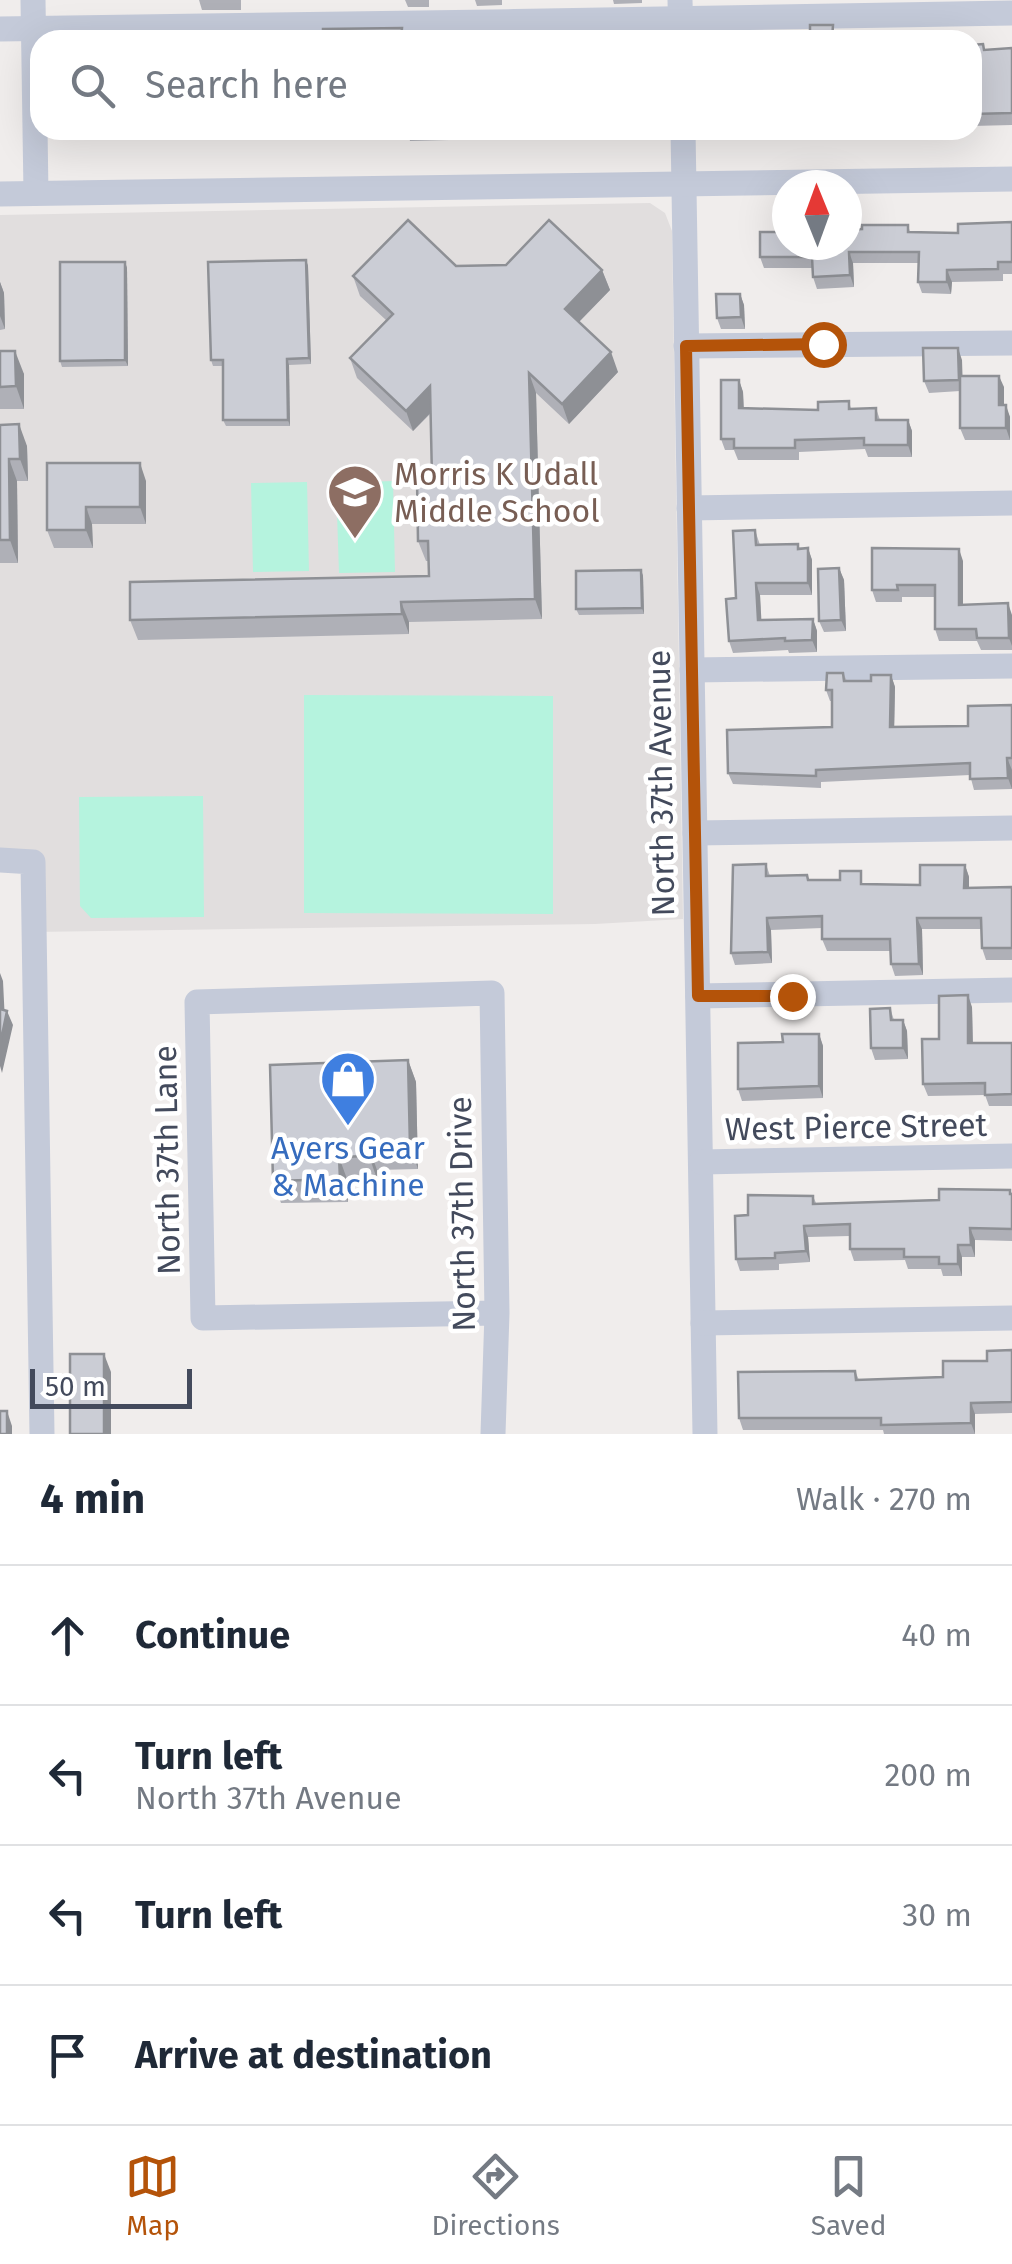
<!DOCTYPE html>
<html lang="en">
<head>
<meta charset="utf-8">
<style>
	body { margin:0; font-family:"Fira Sans",sans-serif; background:#f6f6f7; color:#1f2937 }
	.compass { position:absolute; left:772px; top:170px; width:90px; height:90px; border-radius:50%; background:#fff; box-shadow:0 10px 40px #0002; rotate:359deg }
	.scale { position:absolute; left:30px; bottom:25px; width:162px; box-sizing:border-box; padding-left:10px; border:5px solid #434a5c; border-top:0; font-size:28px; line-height:35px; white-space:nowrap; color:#434a5c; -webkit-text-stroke:8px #fff; paint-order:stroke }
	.stop { position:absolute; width:30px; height:30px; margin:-22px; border:8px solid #b45309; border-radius:50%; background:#fff }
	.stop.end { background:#b45309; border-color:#fff; box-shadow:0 2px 10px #0008 }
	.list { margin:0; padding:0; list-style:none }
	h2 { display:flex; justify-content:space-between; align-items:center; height:130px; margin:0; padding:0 40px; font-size:42px }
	h2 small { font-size:32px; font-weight:400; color:#747a83 }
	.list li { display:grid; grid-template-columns:65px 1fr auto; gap:30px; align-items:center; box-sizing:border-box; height:140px; padding:0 40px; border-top:2px solid #e0e1e3 }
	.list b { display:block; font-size:38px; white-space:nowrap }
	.list p { margin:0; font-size:32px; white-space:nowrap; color:#747a83 }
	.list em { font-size:32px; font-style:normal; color:#747a83 }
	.icon { flex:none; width:55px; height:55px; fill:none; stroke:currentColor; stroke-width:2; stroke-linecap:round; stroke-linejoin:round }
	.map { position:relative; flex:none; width:1012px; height:1434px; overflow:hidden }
	.search { position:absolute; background:#fff; box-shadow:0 10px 40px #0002; left:30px; right:30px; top:30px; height:110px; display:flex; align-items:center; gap:25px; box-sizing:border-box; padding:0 35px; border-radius:30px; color:#747a83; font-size:38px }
	.sheet { height:690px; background:#fff }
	nav { display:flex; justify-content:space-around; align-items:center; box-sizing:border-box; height:140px; border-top:2px solid #e0e1e3; background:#fff; font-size:28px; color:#747a83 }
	nav a { display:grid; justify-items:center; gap:5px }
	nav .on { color:#b45309 }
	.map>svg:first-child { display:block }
</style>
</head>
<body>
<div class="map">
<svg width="1012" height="1434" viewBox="0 0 1012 1434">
	<rect width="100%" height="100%" fill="#f0edec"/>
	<!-- education -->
	<path fill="#e1dede" d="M650,203l15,10 7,18 11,688 -88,5 -561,8 -3,-80h-31v-637z"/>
	<!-- grass -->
	<g fill="#b5f3de">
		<path d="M393,481l2,91 -56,1 -3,-90z"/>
		<path d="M307,482l2,89 -56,1 -2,-89z"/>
		<path d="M304,695l249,1v218l-249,-1z"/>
		<path d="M203,796l1,121 -113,1 -11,-12 -1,-109z"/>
	</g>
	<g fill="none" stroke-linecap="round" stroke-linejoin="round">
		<!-- minor -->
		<g stroke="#c4cad9" stroke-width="25">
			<path d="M33,0l3,193"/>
			<path d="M680,0l1,40"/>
			<path d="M0,29c337,-3 675,-11 1012,-16"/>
			<path d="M683,130l22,1304"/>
			<path d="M0,194l1012,-15"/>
			<path d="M686,346l326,-3"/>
			<path d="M689,508l323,-5"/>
			<path d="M692,670l320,-4"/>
			<path d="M695,833l317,-5"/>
			<path d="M0,860l33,2 9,572"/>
			<path d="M698,996l314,-6"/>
			<path d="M701,1162l311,-6"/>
			<path d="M703,1323l309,-5"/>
			<path d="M493,1434l4,-121 -5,-320 -295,9 6,316 294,-5"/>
		</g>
	</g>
	<!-- wall -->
	<g fill="#afb0b7">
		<path d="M199,0h42v10h-39z"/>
		<path d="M405,0h24v7h-21z"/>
		<path d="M475,0h27v5l-25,1z"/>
		<path d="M613,0h29v3l-28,1z"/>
		<path d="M972,45l13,5 27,-2v77l-40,1z"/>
		<path d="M71,130h30v9l-26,1z"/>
		<path d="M165,130h30v3l-28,1z"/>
		<path d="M344,130h160v5h-56l1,5 -39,1 -2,-7 -63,1z"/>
		<path d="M558,130h32v6h-30z"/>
		<path d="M1012,222v52h-9v7l-51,1 -1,12 -29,-1 -4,-11v-19h-65l1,24 -37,2 -4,-12v-9h-49l-4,-11 27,-12 121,-20 2,7 48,1z"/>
		<path d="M306,260l2,6 3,98 -22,1 1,61h-64l-3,-6v-54h-10l-2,-6z"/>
		<path d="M125,262l2,6 1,98 -66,1 -2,-6z"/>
		<path d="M456,266l146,4 8,20 -31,32 39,50 -49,52 -33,-31 6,226 -133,3v12l-271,6 -8,-20 299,-44 -1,-15h-2l-8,-20 14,-63 -1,-65 -18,18 -56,-53 -7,-20 36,-38 -26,-24 -7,-20z"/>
		<path d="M0,282l4,11 1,36 -5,1z"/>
		<path d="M740,294l4,11 1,24h-24l-4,-11z"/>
		<path d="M0,351l24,23v35h-24z"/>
		<path d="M962,360v16l42,11v18l6,12v23h-45l-5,-12v-37l-31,2 -5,-12z"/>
		<path d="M739,380l4,12 1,17 74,1 31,-9 2,8 25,-1 4,12h28l4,11v26h-44l-3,-8 -66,3v8h-61l-4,-10h-9l-4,-11z"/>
		<path d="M0,425l27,21 1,35h-11l1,82h-18z"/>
		<path d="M47,463l99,18v43h-54l1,24h-39l-7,-18z"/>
		<path d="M755,530l5,15 48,3 4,12v35h-52l1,25 52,-1 4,12v21l-28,1 -1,-3 -55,3 -4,-12 7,-43z"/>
		<path d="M963,561v44l49,10v35h-31l-4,-9h-38l-4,-12v-32h-33v5h-26l-4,-12z"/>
		<path d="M839,568l5,12 2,51 -22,1 -5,-11z"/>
		<path d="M641,570l2,6 1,38 -65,1 -3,-6z"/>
		<path d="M843,673l4,8h24l20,-6 4,12 -1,40 74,-1 44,-21v84l-38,1 -4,-15 -149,7v6l-88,-4 -5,-11 104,-46v-26h-2l-4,-11z"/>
		<path d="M766,864l4,12 37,-1 2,5 56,4 55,1 45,-20 4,12v11l43,-1v73h-26l-4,-12 -1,-19h-59l1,46 -28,1 -4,-12v-13h-64l-5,-12v-11l-51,2 1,33 -37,2 -4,-12z"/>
		<path d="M972,1007l1,36h39v63h-23l-4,-11 -57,1 -5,-12 16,-45z"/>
		<path d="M890,1008l4,12h9l4,11 1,28 -33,1 -4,-12z"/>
		<path d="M819,1034l4,12v52l-81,3 -4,-12 45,-47z"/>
		<path d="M408,1060l8,22 2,87 -41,1v9h-30l1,23 -67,1 -8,-22z"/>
		<path d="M1010,1190l2,4v47l-37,-1v17h-13v19h-19l-2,-7h-33l-3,-9 -51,1 -4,-12v-13l-42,1 2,25 -31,2v6l-39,1 -4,-12 12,-44 65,-19 3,7 123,-3z"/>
		<path d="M1012,1350v63l-37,1v20h-91l-1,-4h-140l-4,-12 116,-47 4,9 84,-3 44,-16z"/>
	</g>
	<!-- shaded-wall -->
	<g fill="#8e9095">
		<path d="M849,252l4,11 1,24 -4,-12z"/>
		<path d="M306,260l2,6 3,98 -2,-6z"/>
		<path d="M125,262l2,6 1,98 -3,-6z"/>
		<path d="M602,270l8,20 -38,39 -7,-20z"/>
		<path d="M947,270l5,12 -1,12 -4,-12z"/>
		<path d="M0,282l4,11 1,36 -5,-13z"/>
		<path d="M740,294l4,11 1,24 -4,-12z"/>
		<path d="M958,348l4,12 1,31 -4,-11z"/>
		<path d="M15,351l9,23v35l-8,-23z"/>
		<path d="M611,352l7,20 -49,52 -7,-20z"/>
		<path d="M287,359l2,6 1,61 -2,-6z"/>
		<path d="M529,373l7,20 6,226 -7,-20z"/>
		<path d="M999,376l5,11v30l-5,-12z"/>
		<path d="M739,380l4,12 1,28 -5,-12z"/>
		<path d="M430,386l7,20 -24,25 -7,-20z"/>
		<path d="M1006,405l4,12v23l-4,-12z"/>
		<path d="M908,420l4,11v26l-4,-12z"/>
		<path d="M19,424l8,22 1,35 -8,-22z"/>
		<path d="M9,459l8,22 1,82 -8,-23z"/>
		<path d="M140,463l6,18v43l-6,-17z"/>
		<path d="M86,507l6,17 1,24 -7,-18z"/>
		<path d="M808,548l4,12v35l-4,-12z"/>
		<path d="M959,549l4,12v56l-4,-12z"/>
		<path d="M839,568l5,12 2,51 -5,-11z"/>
		<path d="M641,570l2,6 1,38 -2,-6z"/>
		<path d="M756,583l4,12 2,36 -4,-11z"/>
		<path d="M401,602l8,20v12l-7,-20z"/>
		<path d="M1008,603l4,12v31l-3,-8z"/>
		<path d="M813,619l4,12v21l-5,-12z"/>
		<path d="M891,675l4,12 -1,51 -4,-11z"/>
		<path d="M1007,758l5,12v19l-4,-11z"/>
		<path d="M965,865l4,12v23l-5,-12z"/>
		<path d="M767,918l4,12 1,33 -4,-11z"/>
		<path d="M917,918l5,11 1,46 -4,-11z"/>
		<path d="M0,973l3,8 2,41 2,-11 6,14 -11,48 -2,-7z"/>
		<path d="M968,995l4,12 1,47 -5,-11z"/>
		<path d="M903,1020l4,11 1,28 -5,-11z"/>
		<path d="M819,1034l4,12v52l-4,-12z"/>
		<path d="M408,1060l8,22 2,87 -8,-22z"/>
		<path d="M369,1148l8,22v9l-8,-23z"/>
		<path d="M339,1157l8,22 1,23 -8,-23z"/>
		<path d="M804,1226l4,11 2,25 -4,-11z"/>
		<path d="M970,1228l5,12v17l-4,-12z"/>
		<path d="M958,1245l4,12v19l-4,-12z"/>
		<path d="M104,1354l7,18v62h-7z"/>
		<path d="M971,1403l4,11v20l-4,-11z"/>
		<path d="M7,1411l5,15v8h-5z"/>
	</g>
	<!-- building -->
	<g fill="#cbcdd5" stroke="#8e9095" stroke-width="2.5">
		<path d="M810,25h23l-1,15h-39h17z"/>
		<path d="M402,28l-1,12h-78v-11z"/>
		<path d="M983,44l1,6 28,-2v65l-40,1v-69z"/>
		<path d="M408,220l48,46 50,-1 43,-45 53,50 -37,39 46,43 -49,52 -33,-31 6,226 -134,3 1,12 -272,6v-38l299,-6 -1,-35h-10l-1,-62 15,-1 -2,-92 -24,25 -56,-53 43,-44 -40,-38z"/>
		<path d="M1012,222v40h-14v7l-51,1v12h-29l1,-30h-70l1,23 -37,2 -1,-20h-52v-25h27v13h60v-15l15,-1v-4h46v7l50,1v-9z"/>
		<path d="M306,260l3,98 -22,1 1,61h-65v-60h-12l-3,-98z"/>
		<path d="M60,262h65v98l-65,1z"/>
		<path d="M716,294h24l1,23 -24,1z"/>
		<path d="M923,348h35l1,32 -35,1z"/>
		<path d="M0,351h15l1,35 -16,1z"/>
		<path d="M960,376h39v29h7v23h-46z"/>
		<path d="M721,380h18v28l79,2v-8l31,-1v8l27,-1v12h32v25h-44v-7l-69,2v8h-61v-9h-13z"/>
		<path d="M19,424l1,35h-11l1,81h-10v-115z"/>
		<path d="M47,463h93v44h-54v23h-39z"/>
		<path d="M755,530l1,15 42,-1v5l10,-1v35h-52l2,37 55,-1 -1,21 -27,1v-3l-56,3 -3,-42 10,-1 -3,-67z"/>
		<path d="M872,548l87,1v56l49,-2 1,35h-32l-1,-9h-41v-44h-38l1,5h-26z"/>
		<path d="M839,568l2,52 -22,1 -1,-52z"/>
		<path d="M641,570l1,38 -66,1v-38z"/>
		<path d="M827,673h16l1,8h27v-6h20l-1,52 78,-1v-20l44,-1v53h-5l1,20 -38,1v-16l-154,7v6l-88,-3 -1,-43 105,-3v-37h-6z"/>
		<path d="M766,864v12l41,-1 1,5h32v-9h21v13l59,1v-20h45l-1,23 48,-1v61h-30l-1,-30h-64l2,46h-28l-1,-25h-68v-23l-55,2 1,34 -37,1 2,-88z"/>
		<path d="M968,995v48h44v51l-27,1v-12l-62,1 -1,-45h17v-43z"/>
		<path d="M890,1008l1,12h12v28h-32l-1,-39z"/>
		<path d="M0,1009l7,2 -7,34z"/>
		<path d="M782,1034h37v52l-81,3v-46l45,-1z"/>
		<path d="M408,1060l2,87 -41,1v8l-30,1 1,22 -67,2 -3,-116z"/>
		<path d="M939,1189l71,1v4h2v35l-42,-1 1,17h-13v19h-19v-7h-35v-8h-54v-25l-46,2 2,25 -31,2v5l-39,1 -1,-43 13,-1v-20l65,1v8l126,-4z"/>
		<path d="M1012,1350v52l-41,1v20l-90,2v-7h-142l-1,-46 117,-1 1,9 87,-3v-16h44v-10z"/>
		<rect x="70" y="1354" width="34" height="80"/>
		<rect x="0" y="1411" width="7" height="23"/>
	</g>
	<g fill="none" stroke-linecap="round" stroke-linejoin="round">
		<!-- route -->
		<path stroke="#b45309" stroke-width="12" d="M792,996h-94l-12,-650 137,-2"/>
	</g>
	<!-- icons -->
	<defs>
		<g id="school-pin" transform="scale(2.875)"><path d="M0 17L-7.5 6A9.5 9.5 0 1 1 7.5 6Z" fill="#8d6e63" stroke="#fff"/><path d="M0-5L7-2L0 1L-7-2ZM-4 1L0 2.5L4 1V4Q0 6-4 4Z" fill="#fff"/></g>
		<g id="shop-pin" transform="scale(2.875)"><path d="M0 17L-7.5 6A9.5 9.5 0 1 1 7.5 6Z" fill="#3f7fe0" stroke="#fff"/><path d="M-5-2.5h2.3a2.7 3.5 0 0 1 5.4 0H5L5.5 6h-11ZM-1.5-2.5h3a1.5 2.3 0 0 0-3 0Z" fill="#fff"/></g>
	</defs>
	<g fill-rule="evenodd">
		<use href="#school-pin" x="355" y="492"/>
		<use href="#shop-pin" x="348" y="1079"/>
	</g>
	<g text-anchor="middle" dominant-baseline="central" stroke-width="9" stroke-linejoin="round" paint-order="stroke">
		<!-- education labels -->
		<g font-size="32" fill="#785e54" stroke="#fff" text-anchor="start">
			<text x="394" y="474">Morris K Udall<tspan x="394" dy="37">Middle School</tspan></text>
		</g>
		<!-- street labels -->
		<g font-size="32" fill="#434a5c" stroke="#fff">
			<text transform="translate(661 783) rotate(-91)">North 37th Avenue</text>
			<text transform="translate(856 1127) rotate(-1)">West Pierce Street</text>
			<text transform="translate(167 1160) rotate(-91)">North 37th Lane</text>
			<text transform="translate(462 1214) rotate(-91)">North 37th Drive</text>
		</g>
		<!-- shop labels -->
		<g font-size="32" fill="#366cbe" stroke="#fff">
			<text x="348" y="1148">Ayers Gear<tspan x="348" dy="37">&amp; Machine</tspan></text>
		</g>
	</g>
</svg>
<svg class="compass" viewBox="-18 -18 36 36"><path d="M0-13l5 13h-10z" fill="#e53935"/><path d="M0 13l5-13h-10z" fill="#747a83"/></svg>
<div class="scale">50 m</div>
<div class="stop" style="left:823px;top:344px"></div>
<div class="stop end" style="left:792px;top:996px"></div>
<div class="search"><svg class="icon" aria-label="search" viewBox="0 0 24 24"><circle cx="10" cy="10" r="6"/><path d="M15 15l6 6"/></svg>Search here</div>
</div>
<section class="sheet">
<h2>4 min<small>Walk · 270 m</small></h2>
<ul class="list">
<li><svg class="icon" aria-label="ahead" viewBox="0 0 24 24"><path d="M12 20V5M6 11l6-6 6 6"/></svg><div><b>Continue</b></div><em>40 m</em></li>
<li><svg class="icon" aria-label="left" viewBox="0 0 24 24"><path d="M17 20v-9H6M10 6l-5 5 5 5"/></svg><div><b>Turn left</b><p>North 37th Avenue</p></div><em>200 m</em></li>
<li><svg class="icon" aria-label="left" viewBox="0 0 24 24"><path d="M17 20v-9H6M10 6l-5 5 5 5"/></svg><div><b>Turn left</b></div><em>30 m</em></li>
<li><svg class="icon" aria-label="arrive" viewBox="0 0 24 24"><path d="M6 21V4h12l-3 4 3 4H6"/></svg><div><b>Arrive at destination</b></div></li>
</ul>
</section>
<nav>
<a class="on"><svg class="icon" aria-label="map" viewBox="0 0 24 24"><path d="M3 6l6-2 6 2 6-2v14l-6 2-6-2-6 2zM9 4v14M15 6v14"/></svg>Map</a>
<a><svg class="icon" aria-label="directions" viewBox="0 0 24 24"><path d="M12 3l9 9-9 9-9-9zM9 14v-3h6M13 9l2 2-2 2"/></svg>Directions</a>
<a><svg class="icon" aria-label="saved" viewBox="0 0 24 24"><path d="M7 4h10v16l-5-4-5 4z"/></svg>Saved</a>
</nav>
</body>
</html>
